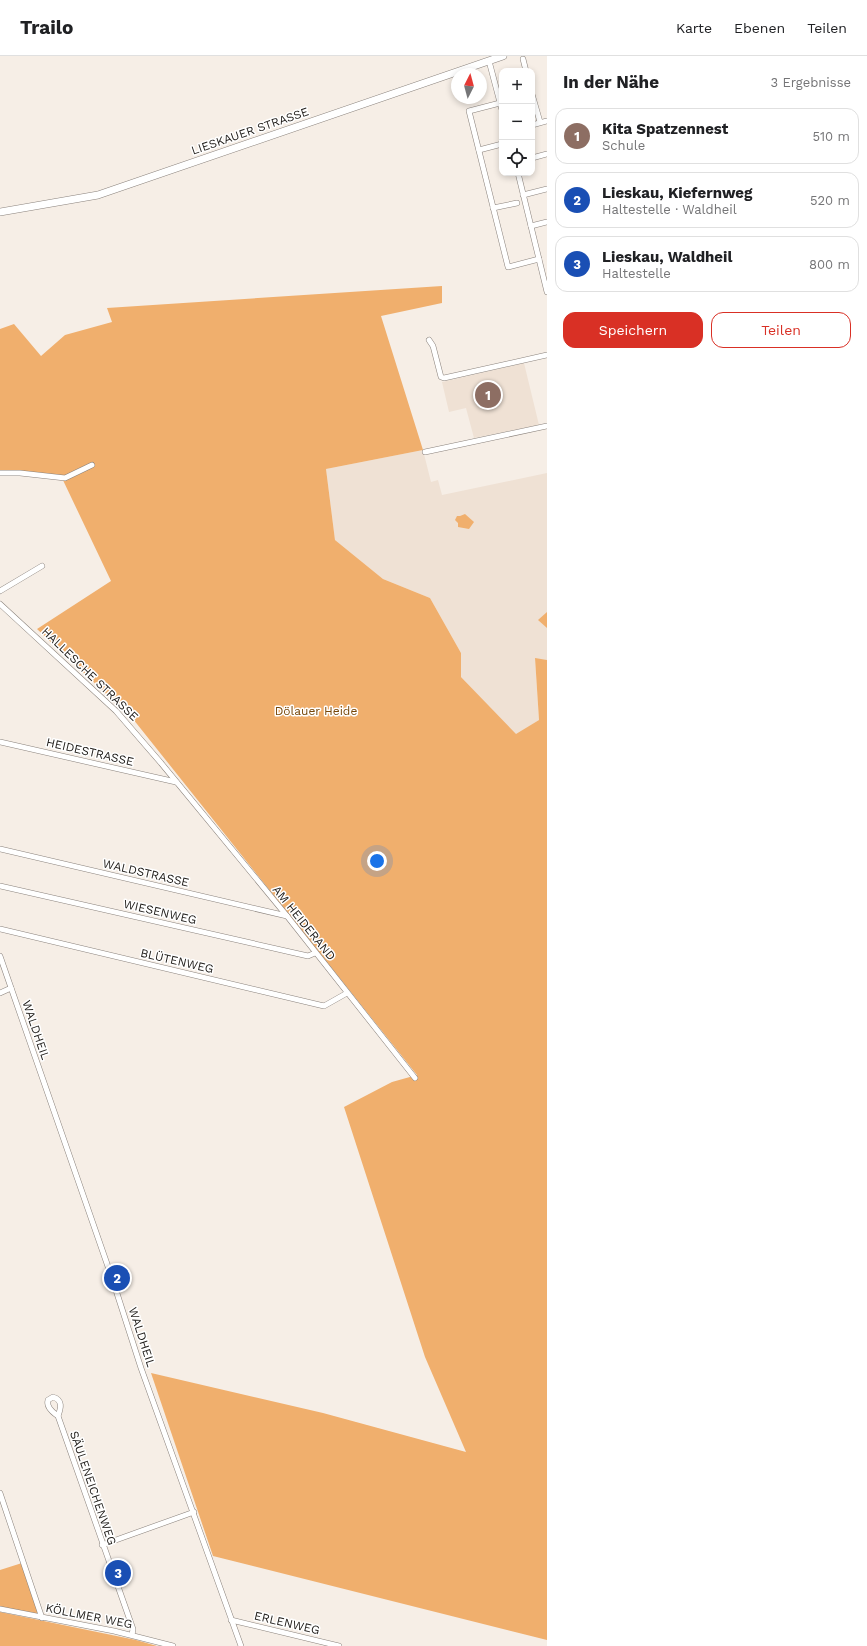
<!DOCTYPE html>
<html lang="de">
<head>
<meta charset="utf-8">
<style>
	body { margin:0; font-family:"Work Sans",sans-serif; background:#f2f2f2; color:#202124 }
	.controls { position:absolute; right:12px; top:12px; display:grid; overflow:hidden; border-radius:8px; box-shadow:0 2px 6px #0003 }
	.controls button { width:36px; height:36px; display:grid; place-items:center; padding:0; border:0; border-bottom:1px solid #e0e0e0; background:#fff; color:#202124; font:20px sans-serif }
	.compass { position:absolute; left:451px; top:12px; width:36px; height:36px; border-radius:50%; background:#fff; box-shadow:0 2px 6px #0003; rotate:6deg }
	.you { position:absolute; left:377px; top:805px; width:14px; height:14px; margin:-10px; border:3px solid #fff; border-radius:50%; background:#1a73e8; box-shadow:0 0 0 6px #1a73e833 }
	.badge { display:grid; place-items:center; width:26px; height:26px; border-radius:50%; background:#d93025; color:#fff; font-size:13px; font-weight:700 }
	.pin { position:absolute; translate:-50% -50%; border:2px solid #fff; box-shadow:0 1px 4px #0006 }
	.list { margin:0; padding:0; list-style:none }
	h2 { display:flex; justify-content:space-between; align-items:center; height:52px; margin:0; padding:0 16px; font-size:17px }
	h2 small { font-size:13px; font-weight:400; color:#757577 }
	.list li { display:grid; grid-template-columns:26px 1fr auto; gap:12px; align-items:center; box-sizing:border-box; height:56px; margin:0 8px 8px; padding:0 8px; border:1px solid #e0e0e0; border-radius:12px }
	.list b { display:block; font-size:15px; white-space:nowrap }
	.list p { margin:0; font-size:13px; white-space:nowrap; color:#757577 }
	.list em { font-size:13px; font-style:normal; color:#757577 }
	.actions { display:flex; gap:8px; padding:12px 16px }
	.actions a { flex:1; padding:9px 0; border:1px solid #d93025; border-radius:12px; text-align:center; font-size:14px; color:#d93025 }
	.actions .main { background:#d93025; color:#fff }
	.icon { flex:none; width:22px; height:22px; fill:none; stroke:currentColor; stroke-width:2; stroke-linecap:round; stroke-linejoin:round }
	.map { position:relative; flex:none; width:547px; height:1590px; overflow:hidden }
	header { display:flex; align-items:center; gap:24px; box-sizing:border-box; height:56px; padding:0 20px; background:#fff; border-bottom:1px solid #e0e0e0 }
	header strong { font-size:19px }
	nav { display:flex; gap:22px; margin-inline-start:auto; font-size:14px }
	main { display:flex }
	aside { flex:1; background:#fff }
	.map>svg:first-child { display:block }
</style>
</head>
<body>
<header>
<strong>Trailo</strong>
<nav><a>Karte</a><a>Ebenen</a><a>Teilen</a></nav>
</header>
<main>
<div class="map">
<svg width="547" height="1590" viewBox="0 0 547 1590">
	<rect width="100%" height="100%" fill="#f6eee6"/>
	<!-- built -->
	<g fill="#efe1d4">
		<path d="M524,307l15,62 -65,13 -8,-30 -17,4 -7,-30z"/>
		<path d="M423,394l8,32 7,-2 4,15 105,-22v187l-12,-1 4,61 -23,15 -55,-58v-24l-31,-55 -47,-19 -48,-39 -9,-71z"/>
	</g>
	<!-- green -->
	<g fill="#f0af6d">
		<path d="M442,230v17l-61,13 42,134 -97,19 9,71 48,39 47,19 31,55v24l55,57 23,-14 -4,-62 12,2v980l-334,-84 -62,-183 172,40 143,39 -41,-95 -81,-250 48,-25 25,-7 -284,-356 -96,-90 74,-48 -50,-105 -61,-5v-142l14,-5 27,32 24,-21 47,-13 -5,-14z"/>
		<path d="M465,458l9,8 -5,7 -11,-2v-4l-3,-3 2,-4h3z"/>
		<path d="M547,556v16l-9,-8z"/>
		<path d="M22,1507l17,52 -39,-8v-37z"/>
		<path d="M0,1556l136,28 21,6h-157z"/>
	</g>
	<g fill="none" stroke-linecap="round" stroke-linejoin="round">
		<!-- street casing -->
		<g stroke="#8a827c" stroke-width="6">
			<g id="street">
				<path d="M523,3l3,12"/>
				<path d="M489,5l13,49"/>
				<path d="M532,38l8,28"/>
				<path d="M500,47l-31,8 39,156 31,-8"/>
				<path d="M532,69l15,-4"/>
				<path d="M479,94l23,-6"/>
				<path d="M532,102l15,-4"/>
				<path d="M518,117l29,119"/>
				<path d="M523,139l24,-6"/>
				<path d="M493,152l24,-5"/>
				<path d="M531,170l16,-4"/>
				<path d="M429,284l4,6 8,31 3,1 103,-23"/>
				<path d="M425,396l122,-26"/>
				<path d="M0,417h20l45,5 27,-13"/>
				<path d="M0,535l42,-25"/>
				<path d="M0,548l116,107 45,52 126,153 128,162"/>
				<path d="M0,686l176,40"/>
				<path d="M0,793l287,67"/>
				<path d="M0,830l308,70 7,-3"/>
				<path d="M0,873l324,77 23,-13"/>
				<path d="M0,900l113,325 28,87 100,278"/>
				<path d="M0,937l11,-5"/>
				<path d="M53,1341c10,3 8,11 5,19 -6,-4 -12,-9 -10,-16z"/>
				<path d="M58,1360l75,213 -1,6"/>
				<path d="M0,1437l42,125"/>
				<path d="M102,1489l92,-33"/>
				<path d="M0,1553l114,22 59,15"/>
				<path d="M231,1564l108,26"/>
			</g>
		</g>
		<!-- secondary casing -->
		<g stroke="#8a827c" stroke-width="8">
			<path id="secondary" d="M0,156l98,-17 405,-139"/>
		</g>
		<!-- street -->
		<use href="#street" stroke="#fff" stroke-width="5"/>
		<!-- secondary -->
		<use href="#secondary" stroke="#fff" stroke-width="7"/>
	</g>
	<g text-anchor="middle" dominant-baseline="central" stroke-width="3" stroke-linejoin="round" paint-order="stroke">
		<!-- street labels -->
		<g font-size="12" fill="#23201d" stroke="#fff">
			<text transform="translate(250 75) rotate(-19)">LIESKAUER STRASSE</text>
			<text transform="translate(90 618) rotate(44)">HALLESCHE STRASSE</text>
			<text transform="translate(90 696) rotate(13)">HEIDESTRASSE</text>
			<text transform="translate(146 817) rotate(13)">WALDSTRASSE</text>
			<text transform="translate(160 856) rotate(13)">WIESENWEG</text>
			<text transform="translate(304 867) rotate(51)">AM HEIDERAND</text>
			<text transform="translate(177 905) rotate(13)">BLÜTENWEG</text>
			<text transform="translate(36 974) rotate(71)">WALDHEIL</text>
			<text transform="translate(142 1281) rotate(72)">WALDHEIL</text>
			<text transform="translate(93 1432) rotate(71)">SÄULENEICHENWEG</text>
			<text transform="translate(89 1560) rotate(11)">KÖLLMER WEG</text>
			<text transform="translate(287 1567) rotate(13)">ERLENWEG</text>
		</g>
		<!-- park labels -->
		<g font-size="12" fill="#774709" stroke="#fff">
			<text x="316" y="655">Dölauer Heide</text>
		</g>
	</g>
</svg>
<div class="controls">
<button>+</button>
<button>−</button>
<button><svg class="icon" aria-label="locate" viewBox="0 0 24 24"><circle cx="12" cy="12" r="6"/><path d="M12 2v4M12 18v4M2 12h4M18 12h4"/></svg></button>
</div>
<svg class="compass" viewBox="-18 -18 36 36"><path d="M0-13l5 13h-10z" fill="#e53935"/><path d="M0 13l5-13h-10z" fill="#757577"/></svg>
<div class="you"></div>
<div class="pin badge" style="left:488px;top:339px;background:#8d6e63">1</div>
<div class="pin badge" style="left:117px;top:1222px;background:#1a4fb4">2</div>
<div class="pin badge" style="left:118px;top:1517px;background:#1a4fb4">3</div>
</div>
<aside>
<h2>In der Nähe<small>3 Ergebnisse</small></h2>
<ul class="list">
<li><span class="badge" style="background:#8d6e63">1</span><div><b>Kita Spatzennest</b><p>Schule</p></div><em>510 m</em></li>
<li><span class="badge" style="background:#1a4fb4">2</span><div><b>Lieskau, Kiefernweg</b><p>Haltestelle · Waldheil</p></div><em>520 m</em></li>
<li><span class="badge" style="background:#1a4fb4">3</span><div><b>Lieskau, Waldheil</b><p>Haltestelle</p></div><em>800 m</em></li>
</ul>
<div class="actions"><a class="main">Speichern</a><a>Teilen</a></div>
</aside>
</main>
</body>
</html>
